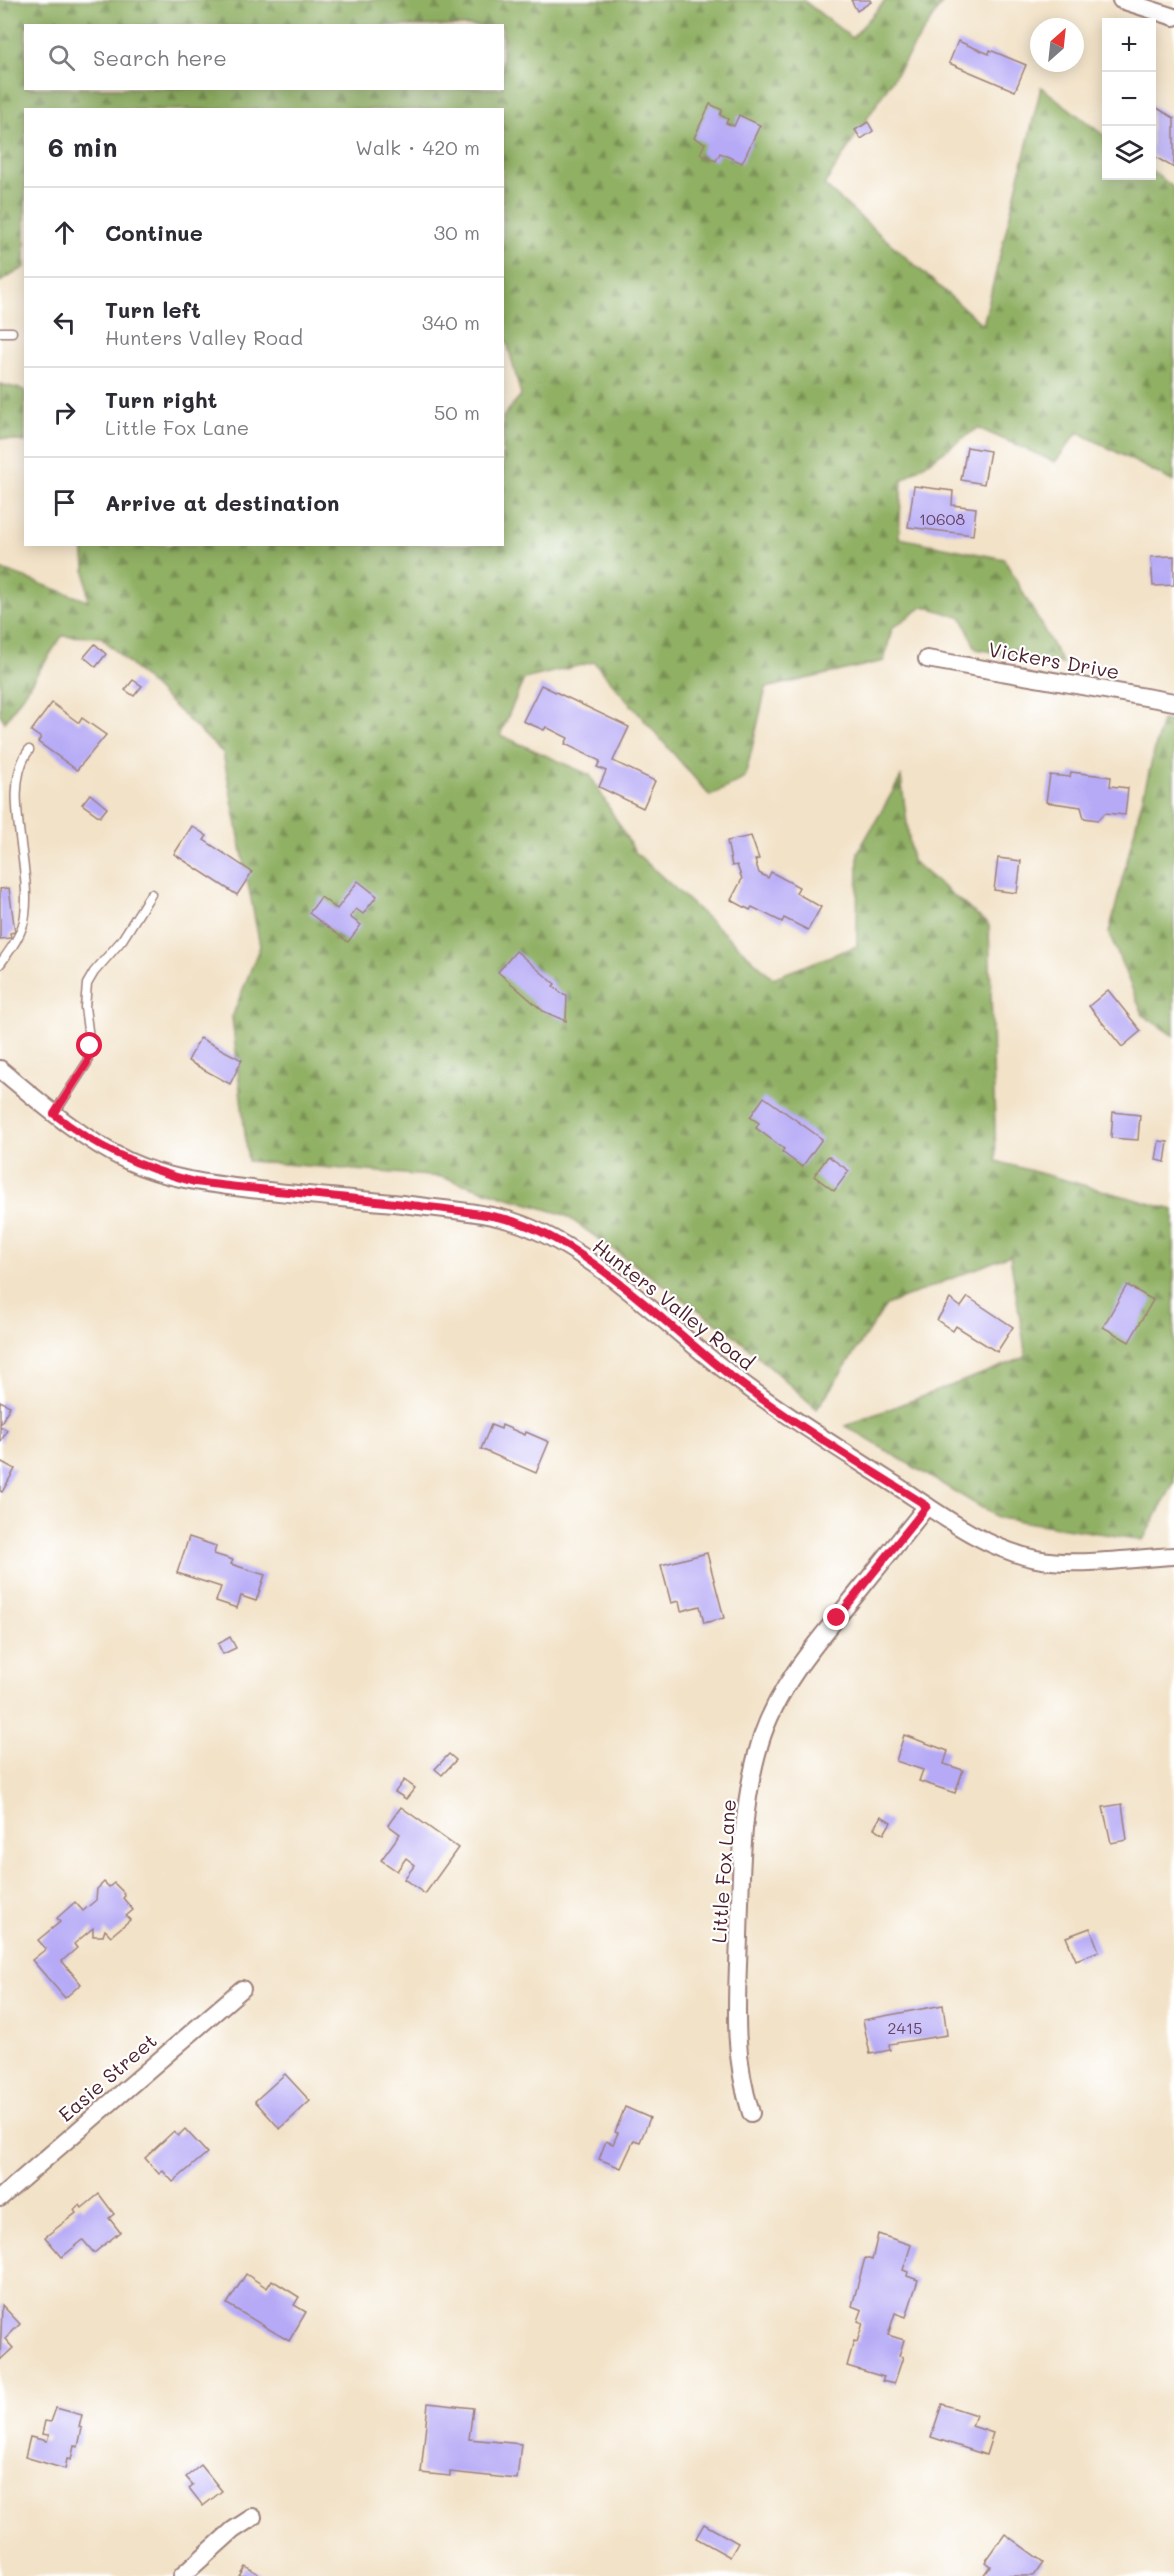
<!DOCTYPE html>
<html lang="en">
<head>
<meta charset="utf-8">
<style>
	body { margin:0; font-family:Mali,sans-serif; background:#f7f7f7; color:#2b2b33 }
	.controls { position:absolute; right:18px; top:18px; display:grid; overflow:hidden; border-radius:0px; box-shadow:0 3px 15px #0003 }
	.controls button { width:54px; height:54px; display:grid; place-items:center; padding:0; border:0; border-bottom:2px solid #e1e1e2; background:#fff; color:#2b2b33; font:30px sans-serif }
	.compass { position:absolute; left:1030px; top:18px; width:54px; height:54px; border-radius:50%; background:#fff; box-shadow:0 3px 15px #0003; rotate:27deg }
	.stop { position:absolute; width:18px; height:18px; margin:-14px; border:4px solid #e11d48; border-radius:50%; background:#fff }
	.stop.end { background:#e11d48; border-color:#fff; box-shadow:0 2px 6px #0008 }
	.list { margin:0; padding:0; list-style:none }
	h2 { display:flex; justify-content:space-between; align-items:center; height:78px; margin:0; padding:0 24px; font-size:26px }
	h2 small { font-size:20px; font-weight:400; color:#7c7c81 }
	.list li { display:grid; grid-template-columns:39px 1fr auto; gap:18px; align-items:center; box-sizing:border-box; height:90px; padding:0 24px; border-top:2px solid #e1e1e2 }
	.list b { display:block; font-size:22px; white-space:nowrap }
	.list p { margin:0; font-size:20px; white-space:nowrap; color:#7c7c81 }
	.list em { font-size:20px; font-style:normal; color:#7c7c81 }
	.icon { flex:none; width:33px; height:33px; fill:none; stroke:currentColor; stroke-width:2; stroke-linecap:round; stroke-linejoin:round }
	.map { position:relative; flex:none; width:1174px; height:2576px; overflow:hidden }
	.search { position:absolute; background:#fff; box-shadow:0 3px 15px #0003; left:24px; top:24px; width:480px; height:66px; display:flex; align-items:center; gap:15px; box-sizing:border-box; padding:0 21px; border-radius:0px; color:#7c7c81; font-size:22px }
	.panel { position:absolute; background:#fff; box-shadow:0 3px 15px #0003; left:24px; top:108px; width:480px; height:438px; border-radius:0px }
	.map>svg:first-child { display:block }
</style>
</head>
<body>
<div class="map">
<svg width="1174" height="2576" viewBox="0 0 1174 2576">
	<defs>
		<pattern id="forest-firs" width="22" height="20" patternUnits="userSpaceOnUse" patternTransform="scale(1.5)"><rect width="22" height="20" fill="#90b064"/><path d="M5 1l3.5 6h-7zM16 11l3.5 6h-7z" fill="#788f53"/></pattern>
	</defs>
	<rect width="100%" height="100%" fill="#fff"/>
	<filter id="ink" filterUnits="userSpaceOnUse"><feTurbulence type="fractalNoise" baseFrequency=".0167" numOctaves="2"/><feDisplacementMap in="SourceGraphic" scale="12" xChannelSelector="R" yChannelSelector="G"/><feConvolveMatrix kernelMatrix="1 2 1 2 8 2 1 2 1" color-interpolation-filters="sRGB"/></filter>
	<filter id="wash" filterUnits="userSpaceOnUse"><feTurbulence type="fractalNoise" baseFrequency=".008" numOctaves="4" result="noise"/><feDisplacementMap in="SourceGraphic" scale="24" xChannelSelector="R" yChannelSelector="G"/><feGaussianBlur stdDeviation="1.35" result="paint"/><feColorMatrix in="noise" values="0 0 0 0 0 0 0 0 0 0 0 0 0 0 0 0 0 1.4 0 .05"/><feComposite in="paint" operator="in"/></filter>
	<g filter="url(#wash)">
		<rect width="100%" height="100%" fill="#f2e2c7"/>
		<!-- forest -->
		<g fill="url(#forest-firs)" stroke="#6d6848" stroke-width="1.5" fill-rule="evenodd">
			<path d="M0,0h803l49,38 34,-38h58l-120,185 159,140 58,-238 65,50v39h46v-5l22,17v294l-96,-50 -23,30 -77,-34 -76,52 -3,58 105,21 59,105 -87,-15 -14,-31 -38,-12 -32,22 -8,33 -118,27 -21,90 -35,18 -116,-134 -70,17 -24,56 90,40 45,77 138,126 84,-32 1,-94 43,-75 11,84 77,64 7,236 178,49v273l-31,57 -144,-22 -154,-92 181,-69 -16,-102 -124,50 -69,104 -82,-73 -170,-121 -124,-38 -193,-16 -16,-144 28,-71 -37,-193 -122,-116 -39,-1 -57,86 -5,-8v-145l88,32 -5,-56 419,-1 1,-127 18,-22 -18,-68 -1,-217h-476l-1,157 -25,15zM26,26h476v62h-476z"/>
			<path d="M0,384l25,6v52l-25,-4z"/>
			<path d="M1162,720l12,2v314l-31,-21 -34,-82z"/>
		</g>
		<g id="blocks">
			<!-- building -->
			<g fill="#b6aaf6">
				<path d="M851,0h19l1,2 -14,9z"/>
				<path d="M958,41l31,13 1,-4 36,15 -11,26 -66,-28z"/>
				<path d="M710,104l12,6 -2,5 8,4 -2,4 8,3 5,-11 21,10 -18,38 -22,-10 -4,8 -16,-7 5,-11 -11,-5z"/>
				<path d="M1152,105l22,13v50l-22,-13z"/>
				<path d="M868,122l5,9 -12,8 -6,-9z"/>
				<path d="M967,447l23,4 -6,33 -23,-4z"/>
				<path d="M914,486l39,5 -1,14 24,3 -3,27 -65,-8z"/>
				<path d="M1174,556v29l-21,1 -2,-29z"/>
				<path d="M95,644l11,10 -10,13 -12,-10z"/>
				<path d="M133,680l9,6 -8,10 -9,-6z"/>
				<path d="M541,685l88,42 -16,34 42,20 -12,27 -44,-21 7,-16 -9,-4 3,-6 -35,-17 3,-6 -22,-11 -2,3 -21,-9z"/>
				<path d="M52,703l27,20 3,-5 24,17 -29,35 -39,-28 3,-4 -10,-7z"/>
				<path d="M1071,772l40,5 -1,9 18,2 -3,27 -20,-2 -7,7 -14,-2 -3,-11 -35,-5 4,-27 20,2z"/>
				<path d="M90,794l17,14 -7,9 -18,-13z"/>
				<path d="M192,826l15,10 -3,4 48,32 -15,23 -63,-41z"/>
				<path d="M751,836l8,23 -4,1 4,13 9,5 3,-6 28,15 -3,6 25,14 -13,23 -24,-12 -2,4 -30,-15 -2,3 -19,-10 11,-21 -5,-14 -5,1 -5,-25z"/>
				<path d="M998,858l23,3 -4,32 -23,-3z"/>
				<path d="M358,881l19,15 -14,18 -7,-5 -6,8 11,8 -13,17 -39,-29 12,-16 16,12z"/>
				<path d="M9,888l6,44 -5,1 1,5 -11,1v-50z"/>
				<path d="M516,951l39,33 -2,2 8,7 6,2 -1,26 -23,-10 -45,-39z"/>
				<path d="M1108,990l33,41 -19,16 -33,-41z"/>
				<path d="M200,1038l42,22 -12,24 -42,-23z"/>
				<path d="M764,1097l58,42 -20,28 -20,-15 2,-3 -28,-21 3,-5 -9,-6z"/>
				<path d="M1113,1112l27,3 -2,25 -27,-2z"/>
				<path d="M1159,1141l9,1 -3,20 -9,-2z"/>
				<path d="M828,1156l21,15 -15,20 -20,-15z"/>
				<path d="M1127,1285l26,15 -24,42 -26,-15z"/>
				<path d="M968,1297l45,30 -16,25 -41,-26 -3,5 -16,-11 13,-21 11,8z"/>
				<path d="M0,1401l10,5 -10,19z"/>
				<path d="M491,1425l10,4 1,-4 23,10 1,-3 23,10 -13,31 -55,-24z"/>
				<path d="M0,1426l7,4 -7,13z"/>
				<path d="M0,1461l15,8 -13,23 -2,-1z"/>
				<path d="M189,1537l27,9 -2,8 19,6 -2,4 34,11 -9,26 -15,-5 -4,12 -21,-7 5,-14 -44,-14z"/>
				<path d="M707,1553l17,65 -20,5 -4,-17 -19,5 -2,-10 -8,2 -10,-38z"/>
				<path d="M230,1637l6,11 -13,6 -5,-10z"/>
				<path d="M904,1735l44,16 -4,13 19,6 -8,23 -36,-12 4,-11 -27,-9z"/>
				<path d="M449,1754l7,6 -14,15 -7,-6z"/>
				<path d="M404,1780l11,8 -9,11 -11,-7z"/>
				<path d="M1122,1804l5,36 -16,3 -8,-36z"/>
				<path d="M401,1807l57,41 -33,46 -21,-15 11,-14 -9,-7 -9,13 -16,-11 19,-26 -12,-9z"/>
				<path d="M881,1816l10,6 -7,12 -10,-6z"/>
				<path d="M104,1882l5,5 5,-4 10,10 1,3 -2,2 10,12 -7,6 4,4 -19,16 -6,-6 -2,6h-10v-8l-19,16 3,4 -15,13 19,23 -16,14 -33,-38 14,-11 -8,-9 22,-18 -3,-4 18,-16 8,9 13,-11 1,-11z"/>
				<path d="M1090,1928l9,23 -23,9 -10,-23z"/>
				<path d="M943,2005l4,30 -58,9 1,6 -20,4 -7,-34z"/>
				<path d="M285,2074l25,27 -30,28 -25,-28z"/>
				<path d="M625,2107l25,11 -10,24 -6,-2 -13,28 -22,-9 7,-18 7,3 5,-11 -3,-1z"/>
				<path d="M185,2129l22,24 -34,29 -10,-11 -4,3 -14,-16 29,-27 4,5z"/>
				<path d="M99,2194l15,20 -5,4 11,14 -26,21 -11,-13 -21,17 -17,-20 31,-24 -2,-3 6,-5 2,3z"/>
				<path d="M878,2234l33,11 -8,25 5,2 -1,4 11,4 -12,37 -11,-4 -7,22 16,5 -5,16 4,1 -9,27 -12,-3 2,-4 -37,-11 7,-25 3,1 6,-19 -5,-2 4,-11 -10,-4 13,-48 7,2z"/>
				<path d="M246,2274l21,14 5,-8 27,17 -5,8 12,7 -17,29 -62,-37z"/>
				<path d="M2,2305l18,19 -15,15 8,9 -13,12z"/>
				<path d="M428,2403l45,5 -4,31 52,5 -4,35 -67,-7v4l-29,-3z"/>
				<path d="M942,2404l34,11 -4,11 21,7 -7,22 -55,-18z"/>
				<path d="M56,2408l26,7 -3,12 3,1 -4,19 -4,-1 -3,14 -4,-1 -2,10 -40,-12 5,-20 17,4 2,-6 -7,-1 3,-13 6,1z"/>
				<path d="M201,2465l21,26 -19,15 -14,-18 4,-3 -7,-8z"/>
				<path d="M704,2524l34,19 -8,14 -34,-19z"/>
				<path d="M1005,2534l38,28 -10,14h-50l7,-10 -5,-4z"/>
				<path d="M245,2566l17,10h-23z"/>
			</g>
		</g>
	</g>
	<g filter="url(#ink)">
		<use href="#blocks" fill-opacity="0" stroke="#9e8079" stroke-width="1.5"/>
		<g fill="none" stroke-linecap="round" stroke-linejoin="round">
			<!-- service casing -->
			<g stroke="#9e8079" stroke-width="11">
				<g id="service">
					<path d="M0,332h12"/>
					<path d="M0,964c11,-15 23,-31 25,-49 7,-53 -25,-126 4,-165"/>
					<path d="M54,1114l33,-51 3,-17 -5,-39 2,-23 7,-12 28,-32 29,-46"/>
				</g>
			</g>
			<!-- minor casing -->
			<g stroke="#9e8079" stroke-width="20">
				<g id="minor">
					<path d="M1121,0l53,17"/>
					<path d="M927,659l247,43"/>
					<path d="M0,1069c41,34 80,69 128,92 37,17 75,22 115,27 61,8 123,11 184,19 28,3 58,6 85,14 67,21 130,81 184,126 61,51 128,92 195,135 45,29 91,66 145,77 40,8 96,-1 138,-3"/>
					<path d="M751,2113c-19,-59 -14,-114 -12,-176 2,-65 2,-131 21,-194 16,-54 55,-99 90,-141 26,-32 51,-64 77,-96"/>
					<path d="M0,2198l242,-209"/>
					<path d="M182,2576l51,-46 20,-13"/>
				</g>
			</g>
			<!-- service -->
			<use href="#service" stroke="#fff" stroke-width="8"/>
			<!-- minor -->
			<use href="#minor" stroke="#fff" stroke-width="16"/>
		</g>
	</g>
	<g fill="none" stroke-linecap="round" stroke-linejoin="round" filter="url(#ink)">
		<!-- route -->
		<path stroke="#e11d48" stroke-width="8" d="M90,1046l-3,17 -33,51c42,34 90,55 141,68 72,9 144,14 216,23 33,4 67,7 99,15 75,21 156,105 217,153 63,49 133,90 200,133l-90,112"/>
	</g>
	<g text-anchor="middle" dominant-baseline="central" stroke-width="4.5" stroke-linejoin="round" paint-order="stroke">
		<!-- number labels -->
		<g font-size="16" fill="#65425e">
			<text x="942" y="518">10608</text>
			<text x="905" y="2027">2415</text>
		</g>
		<!-- street labels -->
		<g font-size="20" fill="#4a1f2b" stroke="#fff">
			<text transform="translate(1054 660) rotate(10)">Vickers Drive</text>
			<text transform="translate(674 1304) rotate(38)">Hunters Valley Road</text>
			<text transform="translate(723 1871) rotate(-86)">Little Fox Lane</text>
			<text transform="translate(107 2077) rotate(-41)">Easie Street</text>
		</g>
	</g>
</svg>
<div class="controls">
<button>+</button>
<button>−</button>
<button><svg class="icon" aria-label="layers" viewBox="0 0 24 24"><path d="M12 4l9 5-9 5-9-5zM3 14l9 5 9-5"/></svg></button>
</div>
<svg class="compass" viewBox="-18 -18 36 36"><path d="M0-13l5 13h-10z" fill="#e53935"/><path d="M0 13l5-13h-10z" fill="#7c7c81"/></svg>
<div class="stop" style="left:90px;top:1046px"></div>
<div class="stop end" style="left:837px;top:1618px"></div>
<div class="search"><svg class="icon" aria-label="search" viewBox="0 0 24 24"><circle cx="10" cy="10" r="6"/><path d="M15 15l6 6"/></svg>Search here</div>
<section class="panel">
<h2>6 min<small>Walk · 420 m</small></h2>
<ul class="list">
<li><svg class="icon" aria-label="ahead" viewBox="0 0 24 24"><path d="M12 20V5M6 11l6-6 6 6"/></svg><div><b>Continue</b></div><em>30 m</em></li>
<li><svg class="icon" aria-label="left" viewBox="0 0 24 24"><path d="M17 20v-9H6M10 6l-5 5 5 5"/></svg><div><b>Turn left</b><p>Hunters Valley Road</p></div><em>340 m</em></li>
<li><svg class="icon" aria-label="right" viewBox="0 0 24 24"><path d="M7 20v-9h11M14 6l5 5-5 5"/></svg><div><b>Turn right</b><p>Little Fox Lane</p></div><em>50 m</em></li>
<li><svg class="icon" aria-label="arrive" viewBox="0 0 24 24"><path d="M6 21V4h12l-3 4 3 4H6"/></svg><div><b>Arrive at destination</b></div></li>
</ul>
</section>
</div>
</body>
</html>
